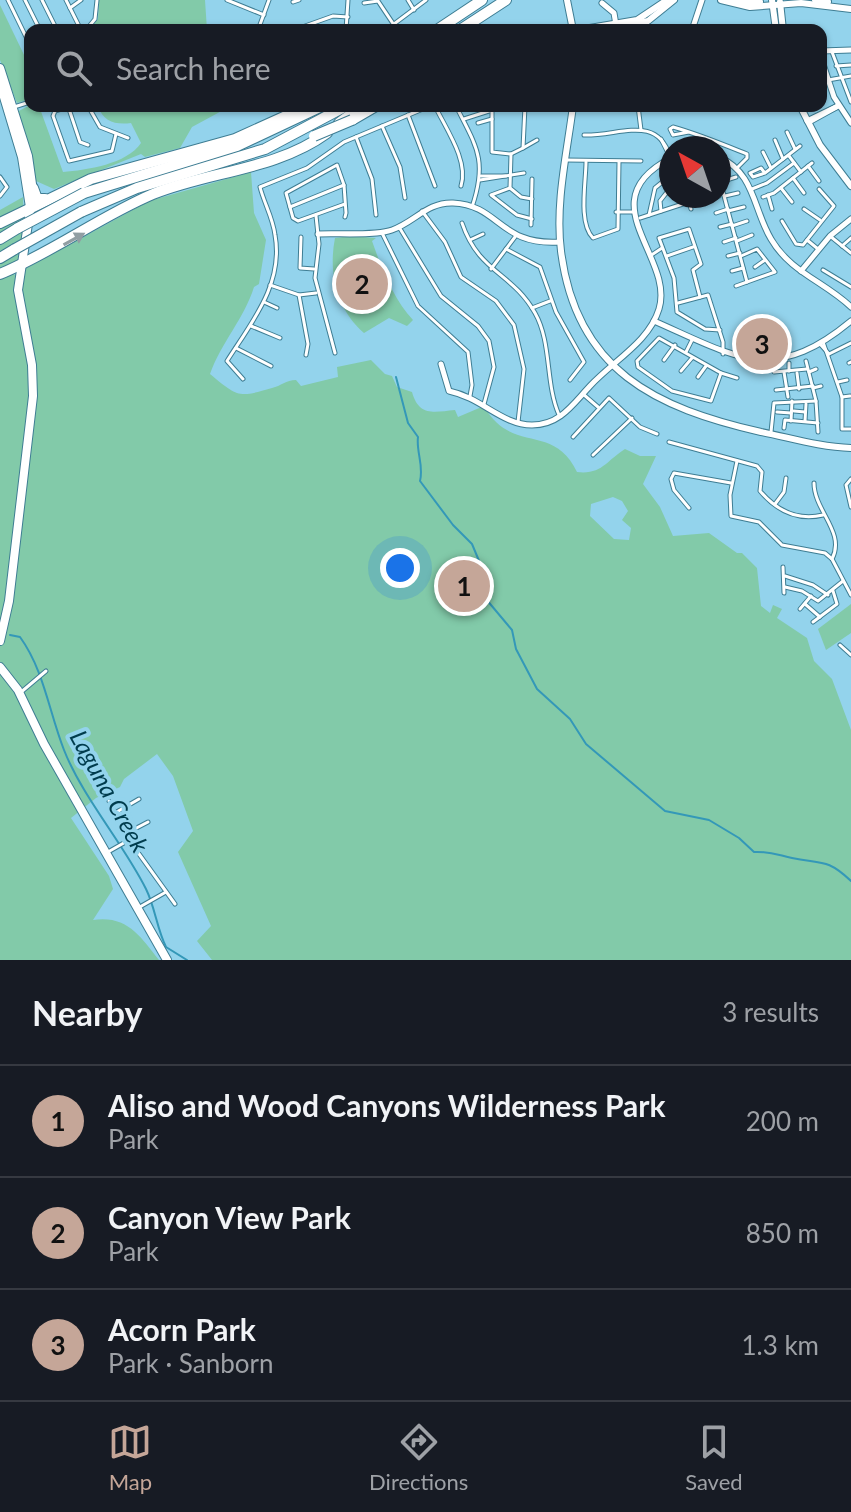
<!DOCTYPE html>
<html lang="en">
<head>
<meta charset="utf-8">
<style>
	body { margin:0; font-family:Lato,sans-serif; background:#242831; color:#f1f3f6 }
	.compass { position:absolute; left:659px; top:136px; width:72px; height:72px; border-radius:50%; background:#171b24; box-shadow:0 2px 6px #0004; rotate:320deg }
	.you { position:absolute; left:400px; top:568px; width:28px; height:28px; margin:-20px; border:6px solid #fff; border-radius:50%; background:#1a73e8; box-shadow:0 0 0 12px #1a73e833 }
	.badge { display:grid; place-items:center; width:52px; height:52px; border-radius:50%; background:#c5a698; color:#111; font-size:26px; font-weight:700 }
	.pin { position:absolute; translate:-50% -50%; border:4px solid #fff; box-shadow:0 2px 8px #0006 }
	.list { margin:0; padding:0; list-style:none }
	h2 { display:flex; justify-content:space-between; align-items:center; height:104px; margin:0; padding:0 32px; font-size:34px }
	h2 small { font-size:26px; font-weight:400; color:#9ea1a6 }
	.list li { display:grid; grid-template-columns:52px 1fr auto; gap:24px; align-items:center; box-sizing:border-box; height:112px; padding:0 32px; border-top:2px solid #363941 }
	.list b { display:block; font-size:30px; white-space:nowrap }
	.list p { margin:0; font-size:26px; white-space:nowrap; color:#9ea1a6 }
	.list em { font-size:26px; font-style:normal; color:#9ea1a6 }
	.icon { flex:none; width:44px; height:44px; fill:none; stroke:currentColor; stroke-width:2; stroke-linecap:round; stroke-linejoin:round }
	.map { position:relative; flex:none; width:851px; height:960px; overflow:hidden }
	.search { position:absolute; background:#171b24; box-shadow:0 2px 6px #0004; left:24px; right:24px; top:24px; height:88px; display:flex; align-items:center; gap:20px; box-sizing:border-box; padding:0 28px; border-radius:16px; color:#9ea1a6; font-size:30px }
	.sheet { height:440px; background:#171b24 }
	nav { display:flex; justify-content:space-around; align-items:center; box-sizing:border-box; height:112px; border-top:2px solid #363941; background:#171b24; font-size:22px; color:#9ea1a6 }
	nav a { display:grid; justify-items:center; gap:4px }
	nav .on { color:#c5a698 }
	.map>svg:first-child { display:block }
</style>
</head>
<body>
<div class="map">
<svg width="851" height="960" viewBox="0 0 851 960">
	<rect width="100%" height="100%" fill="#93d3ec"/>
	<!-- green -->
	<g fill="#82caa9" fill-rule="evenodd">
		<path d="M99,0h106l2,30h-118l9,-11z"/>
		<path d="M0,5l26,54 4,40 -13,4 -17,-43z"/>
		<path d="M30,105l9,1 24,66c24,-2 64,-8 78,-29l-10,-20c-15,2 -28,-1 -33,-17l131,1 -37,20 -12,21 -35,9 -4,-3 -87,35 -18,-8 -19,-69z"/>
		<path d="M251,172l3,41 12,27 -7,44 -5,3c-10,32 -32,54 -44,87 28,23 28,24 62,14 9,-2 14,-8 24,-8l5,6 37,-9 -1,-10 34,-7 14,14 7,2 5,11 15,5c7,25 22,20 43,18l3,7 26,-11c27,49 70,16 93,66 25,3 30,-12 48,-23l15,7h16l-13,28 17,23 13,29 36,-3 28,20h5l15,15 4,38 9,7 3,-8 9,4 -5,9 30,20 7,23 18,18 19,51v230h-639l-15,-19 14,-15 -33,-74 15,-21 -20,-55 -16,-22 -33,25 -4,8 -24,11 -25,20 38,58 4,13 -20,31c34,-5 47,16 66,40h-159v-750l23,-13 1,35 -10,43 135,-74zM613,497l9,4 6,10 -6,9 9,8 -2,12 -15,-1 -24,-23 1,-12z"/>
		<path d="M351,236l25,2 -4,3c9,26 22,59 41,79l-6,6 -18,-8 -25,15c-27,-23 -36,-60 -29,-95z"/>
		<path d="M772,329l5,4 5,22 -36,2 -3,-22z"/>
		<path d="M851,604v29l-25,17 -8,-21z"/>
	</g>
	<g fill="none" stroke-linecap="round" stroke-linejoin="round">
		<!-- stream -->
		<g stroke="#3498b8" stroke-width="2">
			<path d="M396,377l12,46 10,14c-2,15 6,28 2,44l33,44 19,19 10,24 4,31 26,31 4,19 21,40 33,30 16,25 79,67 44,9 30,18 15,14c15,-1 24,3 38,6 29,6 35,0 59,23"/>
			<path d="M10,635l10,2c24,33 29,75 44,113 19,48 59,93 82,139 9,18 11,40 20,58l21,13"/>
		</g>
		<!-- minor casing -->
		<g stroke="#3e7d93" stroke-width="5">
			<g id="minor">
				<path d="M8,0l22,45"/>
				<path d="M25,0l15,30"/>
				<path d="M42,0l15,30"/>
				<path d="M66,0l15,30"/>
				<path d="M227,0l37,15"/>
				<path d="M408,0l6,10"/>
				<path d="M293,2l6,-2"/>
				<path d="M364,3l14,-2 16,24"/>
				<path d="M70,8l11,-8"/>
				<path d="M86,30l9,-11 2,-19"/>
				<path d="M223,30h6"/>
				<path d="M258,30l11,-30"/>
				<path d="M294,30l39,-14 15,1"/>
				<path d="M346,30l2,-30"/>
				<path d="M386,30l40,-30"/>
				<path d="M832,52l19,50"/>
				<path d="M836,66l15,-1"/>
				<path d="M828,80l23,-4"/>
				<path d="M68,106l12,36 8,3"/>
				<path d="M88,106l12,21 28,11"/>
				<path d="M435,106c11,23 34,55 26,80"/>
				<path d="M456,106c20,40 32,54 16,101"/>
				<path d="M492,106v46l19,2 12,-6 2,-42"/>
				<path d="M638,106l3,24"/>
				<path d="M14,107l16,-5"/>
				<path d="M68,107l-13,4 -2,5 16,45 43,-10 4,-17"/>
				<path d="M408,115l27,71"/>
				<path d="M464,119l28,-9"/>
				<path d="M478,123l14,-4"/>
				<path d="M382,126l18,41 5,31"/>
				<path d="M689,132l-16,3 -3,-6 3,-2c25,7 49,17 74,27v4l-10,10"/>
				<path d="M787,132l8,17"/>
				<path d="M584,135c36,1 72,-21 86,21"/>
				<path d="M356,137l16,42 4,36"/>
				<path d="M661,139l9,18"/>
				<path d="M775,140l8,19"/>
				<path d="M523,148l14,-8"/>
				<path d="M763,152l8,16"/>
				<path d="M511,154l-1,34 11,9 11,2"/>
				<path d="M789,156l12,16"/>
				<path d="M566,160l75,1"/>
				<path d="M586,162c0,20 -8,61 7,76l25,-9 1,-67"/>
				<path d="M808,166l11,15"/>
				<path d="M719,169l5,-10"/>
				<path d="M764,172l-3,-4 -11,5 3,4 12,-4 35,-27"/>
				<path d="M481,176h25"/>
				<path d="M0,177l7,10 -7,9"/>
				<path d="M719,177l28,105"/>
				<path d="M793,178l11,15"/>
				<path d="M480,180l44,-7"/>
				<path d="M720,182l16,-5"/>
				<path d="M510,188l-19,7 26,20 15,4"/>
				<path d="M781,188l11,14"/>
				<path d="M752,189l15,-6 27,-20"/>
				<path d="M768,195l4,14"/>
				<path d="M687,196l4,13"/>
				<path d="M725,196l13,-3"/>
				<path d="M763,197l11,-4 38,-30"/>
				<path d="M709,199l10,-3"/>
				<path d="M345,204l-47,17 -5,-3 -7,-25 51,-28 7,20 2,28 -1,4"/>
				<path d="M290,207l54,-22"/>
				<path d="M804,209l16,11"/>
				<path d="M422,211l23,31 16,35 35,24 18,24 10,44 -6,53"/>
				<path d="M661,211l-1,-10 11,-14"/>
				<path d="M728,211l16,-4"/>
				<path d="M616,212h18"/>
				<path d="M716,213l12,-4"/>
				<path d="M649,215l6,-27 16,-13"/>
				<path d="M316,216l3,28 -4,34 20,75"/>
				<path d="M640,218l49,-16"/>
				<path d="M782,221l14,23 7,1 31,-39 -15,-17"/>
				<path d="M462,223c17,50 50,49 73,90 17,30 10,70 24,102"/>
				<path d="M531,225l1,-46"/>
				<path d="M732,226l15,-5"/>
				<path d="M399,227l42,69 37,30 11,15 5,26 -10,37"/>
				<path d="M720,227l12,-3"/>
				<path d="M382,233l36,73 50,46 4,33 -2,11"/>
				<path d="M830,236l21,17"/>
				<path d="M301,237l-1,31 14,1"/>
				<path d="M470,240l13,-6"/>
				<path d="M807,240l11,9"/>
				<path d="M737,241l15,-6"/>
				<path d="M724,242l12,-4"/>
				<path d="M842,246l9,-8"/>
				<path d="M506,249l34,18 16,45 28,50 -14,18"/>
				<path d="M650,256l12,-8"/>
				<path d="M667,256l26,-9"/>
				<path d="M728,256l12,-3"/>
				<path d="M755,267l10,-7"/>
				<path d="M491,269l24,-32"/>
				<path d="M823,270l28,17"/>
				<path d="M732,271l11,-3"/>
				<path d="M270,285l29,10 17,-2"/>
				<path d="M736,286l39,-14 -18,-23 -16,7"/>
				<path d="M299,295l9,49 -2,11"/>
				<path d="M700,297l-7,-27 8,-6 -12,-35 -30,9 15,40 3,34 28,17 15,1"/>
				<path d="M264,302l13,6"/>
				<path d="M678,303l30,-8 15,47v12"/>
				<path d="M532,308l18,-7"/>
				<path d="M251,326l29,12"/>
				<path d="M659,338l62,35 -10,28 -39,-10 -34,-24 -1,-6z"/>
				<path d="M823,342l19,55v32h9"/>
				<path d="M820,344l9,10"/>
				<path d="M236,348l35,18"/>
				<path d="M686,352l6,-12"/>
				<path d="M829,354l22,-11"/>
				<path d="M768,359l6,13 33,-3"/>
				<path d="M664,360l11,-15"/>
				<path d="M806,361l10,40 2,31"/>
				<path d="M789,363v8"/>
				<path d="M849,363l2,-1"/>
				<path d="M681,371l11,-13"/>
				<path d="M784,372l4,25"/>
				<path d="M809,372l7,-3"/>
				<path d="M721,373l16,5"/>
				<path d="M797,373l2,16"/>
				<path d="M698,377l8,-11"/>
				<path d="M243,379l-16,-18c24,-38 57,-77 48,-126 -2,-17 -11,-32 -15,-48l47,-19 37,-26 86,-36"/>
				<path d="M838,382l9,-2"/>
				<path d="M813,388l8,-2"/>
				<path d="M776,390l37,-4"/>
				<path d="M583,394l15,13"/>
				<path d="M842,397l8,-1"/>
				<path d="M794,411l11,1"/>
				<path d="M777,412l14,1"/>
				<path d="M791,421l1,-20"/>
				<path d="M805,421l1,-17"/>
				<path d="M784,428l1,-8 33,3"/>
				<path d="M771,432l3,-29 42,-2"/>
				<path d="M573,437l36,-39 31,29 17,7"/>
				<path d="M669,442l88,24 5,6 -2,19c17,20 38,30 63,24"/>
				<path d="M593,455l39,-37"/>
				<path d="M737,461l-7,34 1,21 28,6 23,23 43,8 7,6 19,36"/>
				<path d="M851,479l-5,6 5,22"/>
				<path d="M814,483c0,28 32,49 18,76"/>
				<path d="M775,504l9,-12 2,-14"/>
				<path d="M689,508l-15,-18 -3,-11 3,-6 57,10"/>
				<path d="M783,567l1,26"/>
				<path d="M785,576l28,9 15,10"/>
				<path d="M785,587l17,4 16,10 25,-20"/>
				<path d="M805,604l15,13"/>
				<path d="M800,609l11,-13"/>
				<path d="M813,622l24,-18 -4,-13"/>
				<path d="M840,645l11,10"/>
				<path d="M20,693l26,-22"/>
				<path d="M109,801l20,39 46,64"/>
				<path d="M115,813l24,-14"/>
				<path d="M125,834l23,-12"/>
				<path d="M108,852l21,-12"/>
				<path d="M138,908l28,-16"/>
			</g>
		</g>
		<!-- tertiary casing -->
		<g stroke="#3e7d93" stroke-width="7">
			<g id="tertiary">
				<path d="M602,3l12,10 2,12"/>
				<path d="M696,30l-3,-3 9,-27"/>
				<path d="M821,51l30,-1"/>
				<path d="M821,58l13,39 17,26"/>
				<path d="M807,121l31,-15"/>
				<path d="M809,122l29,-16"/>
				<path d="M719,157c36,16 34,52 52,82 19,33 54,43 80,68"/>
				<path d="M318,234c19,-1 59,2 74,-4 23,-8 35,-28 61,-27 47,2 46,43 107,39"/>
				<path d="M801,271l29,-35 21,-17"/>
				<path d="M654,321c80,35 119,65 197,0"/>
				<path d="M441,364l8,27c33,7 53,34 83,34 28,0 41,-21 58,-39 23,-25 59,-44 69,-77 16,-52 -72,-108 12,-151"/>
			</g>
		</g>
		<!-- secondary casing -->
		<g stroke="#3e7d93" stroke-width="8">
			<g id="secondary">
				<path d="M567,0l6,30"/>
				<path d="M721,0l29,7 51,-4 50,6"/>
				<path d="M733,0l27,2"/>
				<path d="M772,0l4,30"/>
				<path d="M815,0l13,2"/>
				<path d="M780,2l3,28"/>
				<path d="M578,30l59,-10 30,-20"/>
				<path d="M612,30l36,-9 26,-21"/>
				<path d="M573,106c-6,47 -18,98 -12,145 15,120 95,157 200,181 30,6 59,15 90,16"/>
				<path d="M800,106l20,39 31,41"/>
			</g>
		</g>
		<!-- primary casing -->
		<g stroke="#3e7d93" stroke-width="10">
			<g id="primary">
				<path d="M0,68l28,88 5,35"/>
				<path d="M0,84l22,73 8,50"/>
				<path d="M0,641l9,-40 24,-205 -1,-31 -14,-75 13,-86"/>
				<path d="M0,667l18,23 26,54 123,216"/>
			</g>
		</g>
		<!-- motorway casing -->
		<g stroke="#3e7d93" stroke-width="12">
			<g id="motorway">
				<path d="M437,30l45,-30"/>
				<path d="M460,30l46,-30"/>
				<path d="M352,120l24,-14"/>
				<path d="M339,123l23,-17"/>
				<path d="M33,188l4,11h8"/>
				<path d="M84,193l153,-47 85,-40"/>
				<path d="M81,212l56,-24 128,-39 81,-43"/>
				<path d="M0,223l91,-44 144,-40 73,-33"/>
				<path d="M0,239l18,-11"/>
				<path d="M0,258l15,-9"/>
				<path d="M0,274c53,-22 101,-58 153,-80 57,-23 123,-24 174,-61"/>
			</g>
		</g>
		<!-- minor -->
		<use href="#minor" stroke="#fff" stroke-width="3"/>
		<!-- tertiary -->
		<use href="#tertiary" stroke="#fff" stroke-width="5"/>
		<!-- secondary -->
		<use href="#secondary" stroke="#fff" stroke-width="6"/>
		<!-- primary -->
		<use href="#primary" stroke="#fff" stroke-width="8"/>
		<!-- motorway -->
		<use href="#motorway" stroke="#fff" stroke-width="10"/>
		<!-- motorway-bridge casing -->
		<g stroke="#3e7d93" stroke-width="12" stroke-linecap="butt">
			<g id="motorway-bridge">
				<path d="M314,136l38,-16"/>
				<path d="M18,228l66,-35"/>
				<path d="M15,249l66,-37"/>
			</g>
		</g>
		<!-- motorway-bridge -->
		<use href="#motorway-bridge" stroke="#fff" stroke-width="10"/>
	</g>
	<!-- one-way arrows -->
	<defs><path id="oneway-solid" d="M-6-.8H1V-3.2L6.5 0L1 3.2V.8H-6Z" transform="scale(2)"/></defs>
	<use fill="#919ea3" href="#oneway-solid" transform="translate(74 239) rotate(-29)"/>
	<g text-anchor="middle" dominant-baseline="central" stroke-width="8" stroke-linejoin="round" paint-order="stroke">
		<!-- water labels -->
		<g font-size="24" font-style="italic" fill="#003c4d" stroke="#93d3ec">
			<text transform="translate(110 791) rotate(61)">Laguna Creek</text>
		</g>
	</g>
</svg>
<svg class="compass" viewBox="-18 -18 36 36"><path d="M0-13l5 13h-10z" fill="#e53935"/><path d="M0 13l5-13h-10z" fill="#9ea1a6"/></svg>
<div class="you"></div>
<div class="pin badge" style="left:464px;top:586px">1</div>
<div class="pin badge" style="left:362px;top:284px">2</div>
<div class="pin badge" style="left:762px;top:344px">3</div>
<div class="search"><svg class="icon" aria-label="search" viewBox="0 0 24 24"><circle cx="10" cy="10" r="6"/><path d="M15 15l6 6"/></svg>Search here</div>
</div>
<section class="sheet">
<h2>Nearby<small>3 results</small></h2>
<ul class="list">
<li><span class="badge">1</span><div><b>Aliso and Wood Canyons Wilderness Park</b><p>Park</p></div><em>200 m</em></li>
<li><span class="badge">2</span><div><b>Canyon View Park</b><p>Park</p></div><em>850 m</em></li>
<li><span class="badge">3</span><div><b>Acorn Park</b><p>Park · Sanborn</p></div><em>1.3 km</em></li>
</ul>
</section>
<nav>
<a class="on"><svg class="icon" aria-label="map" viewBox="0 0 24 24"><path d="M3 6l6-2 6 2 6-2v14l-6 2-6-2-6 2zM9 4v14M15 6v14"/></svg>Map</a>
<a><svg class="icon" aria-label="directions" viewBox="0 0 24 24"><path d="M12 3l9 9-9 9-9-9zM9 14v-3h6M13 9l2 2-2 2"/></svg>Directions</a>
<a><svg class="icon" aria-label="saved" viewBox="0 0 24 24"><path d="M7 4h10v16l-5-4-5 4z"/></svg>Saved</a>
</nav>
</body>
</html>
